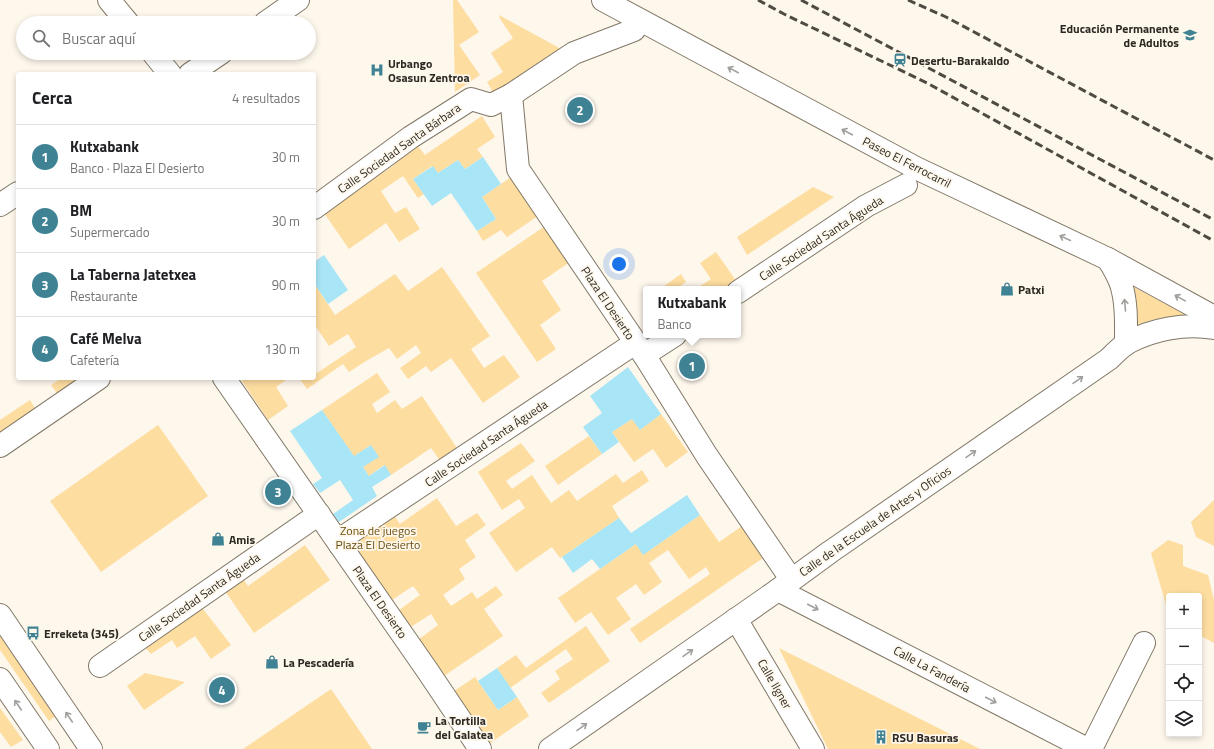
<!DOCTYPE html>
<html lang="es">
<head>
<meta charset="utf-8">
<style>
	body { margin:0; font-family:"Titillium Web",sans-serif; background:#f2f2f2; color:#202124 }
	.controls { position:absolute; right:12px; bottom:12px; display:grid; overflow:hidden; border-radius:4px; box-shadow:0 2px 6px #0003 }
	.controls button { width:36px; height:36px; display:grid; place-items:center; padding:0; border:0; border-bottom:1px solid #e0e0e0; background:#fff; color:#202124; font:20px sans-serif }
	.you { position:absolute; left:619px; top:264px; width:14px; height:14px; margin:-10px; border:3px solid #fff; border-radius:50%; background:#1a73e8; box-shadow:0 0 0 6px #1a73e833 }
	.badge { display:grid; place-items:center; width:26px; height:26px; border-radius:50%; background:#3f8293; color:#fff; font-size:13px; font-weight:700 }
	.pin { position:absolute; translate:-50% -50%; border:2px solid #fff; box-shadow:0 1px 4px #0006 }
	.popup { position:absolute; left:643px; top:286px; width:98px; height:52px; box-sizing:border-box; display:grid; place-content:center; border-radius:4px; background:#fff; filter:drop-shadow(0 1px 3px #0005); font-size:13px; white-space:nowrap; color:#757577 }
	.popup b { font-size:15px; color:#202124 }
	.popup::after { content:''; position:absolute; left:50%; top:100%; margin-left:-8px; border:8px solid transparent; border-top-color:#fff }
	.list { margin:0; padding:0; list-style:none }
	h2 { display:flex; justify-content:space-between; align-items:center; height:52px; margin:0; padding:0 16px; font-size:17px }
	h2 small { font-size:13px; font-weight:400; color:#757577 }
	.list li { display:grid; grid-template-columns:26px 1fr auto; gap:12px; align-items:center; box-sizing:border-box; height:64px; padding:0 16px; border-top:1px solid #e0e0e0 }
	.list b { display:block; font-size:15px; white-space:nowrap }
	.list p { margin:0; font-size:13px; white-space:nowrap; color:#757577 }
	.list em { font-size:13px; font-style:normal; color:#757577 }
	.icon { flex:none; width:22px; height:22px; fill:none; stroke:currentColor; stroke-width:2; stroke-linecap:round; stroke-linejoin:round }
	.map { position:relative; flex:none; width:1214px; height:749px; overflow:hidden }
	.search { position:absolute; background:#fff; box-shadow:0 2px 6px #0003; left:16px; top:16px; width:300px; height:44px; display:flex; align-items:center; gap:10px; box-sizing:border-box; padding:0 14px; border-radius:22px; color:#757577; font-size:15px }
	.panel { position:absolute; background:#fff; box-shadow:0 2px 6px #0003; left:16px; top:72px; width:300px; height:308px; border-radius:4px }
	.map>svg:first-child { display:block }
</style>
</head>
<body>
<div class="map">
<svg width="1214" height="749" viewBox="0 0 1214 749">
	<rect width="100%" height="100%" fill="#fef7ec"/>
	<!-- green -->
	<g fill="#fedda0">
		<path d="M453,0h4l22,32 -20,13 21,30 -25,17z"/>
		<path d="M499,15l64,35 -69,44 -7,-12 16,-10 -12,-19 22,-15 -13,-19z"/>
		<path d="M482,116l13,21 -18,12 6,8 -18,12 -7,-9 -20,13 -6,-7 -19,13 11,15 -6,4 -15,-22 -22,15 14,22 11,-6 14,22 -21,13 -13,-19 -37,26 -25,-36 70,-48 4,-7 19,-13 8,10z"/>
		<path d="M511,177l27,39 -31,21 -6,-7 -18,11 -6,-10 19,-12 -14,-22z"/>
		<path d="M813,187l21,10 -87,58 -10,-18z"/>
		<path d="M545,226l25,36 -28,19 19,29 -21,15 16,24 -19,13 -61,-89z"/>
		<path d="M716,252l21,30 -10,7h-31l15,-10 -11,-16z"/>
		<path d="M442,267l48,69 -19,13 13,19 20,-13 16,22 -37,26 -32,-45 -20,14 -5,-6 -18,13 -8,-11 21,-15 -5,-8 -19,14 -8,-11 -23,13 -17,11 -6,-8 -36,25 -8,-11h15v-10l3,5 39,-26 -8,-13 -19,12 -15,-22v-41l21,32 60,-41 13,17z"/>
		<path d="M681,274l5,8 -10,7h-16z"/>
		<path d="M1130,285l56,30 -26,3 -25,7z"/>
		<path d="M377,373l13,19 -18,12 5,9 18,-13 7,9 20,-13 39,58 -17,12 -13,-18 -40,27 -7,-10 -15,11 -6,-9 8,-22 -17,12 -32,-47z"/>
		<path d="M62,378h30l-31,21 -10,-14z"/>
		<path d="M240,378h49l-13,9 12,19 -20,14z"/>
		<path d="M30,400l9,15 -39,26v-21z"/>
		<path d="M661,414l27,38 -22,16 -13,-19 -19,13 -22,-30 20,-13 8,10z"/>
		<path d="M158,425l50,71 -107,76 -51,-71z"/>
		<path d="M589,436l13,18 -44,31 -13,-19z"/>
		<path d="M521,443l14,18 -29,20 6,8 20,-14 19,28 18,-13 8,11 39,-27 7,9 19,-13 7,11 -37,25 7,12 -57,39 -2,1 -8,-11 -36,25 -27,-39 36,-25 -6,-9 -17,11 -24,-38z"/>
		<path d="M437,498l19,28 21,-13 9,12 -21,15 11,17 -17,12 6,10 -22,16 8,11 21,-14 5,7 19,-13 7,9 -19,14 19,27 -59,40 -25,-37 19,-14 -7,-11 -20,13 -12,-17 21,-15 -7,-9 -21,14 -43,-60 41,-30 10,14z"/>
		<path d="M1214,500v46l-18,-9 -5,-15z"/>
		<path d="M700,515l19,27 23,-16 21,32 -123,85 -10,-14 80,-55 -4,-7 -17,12 -21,-29 -19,13 13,19 -18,13 -8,-11 -20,14 15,21 -23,16 -17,-23 -16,11 -17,-25 78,-54 8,10z"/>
		<path d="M1168,540l15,5v21l25,9 6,25v43l-15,-8v-39h-30v19l-18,-62z"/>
		<path d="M305,545l25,35 -76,53 -29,-42 18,-12 5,7z"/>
		<path d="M200,605l31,40 -20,14 -16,-23 -18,12 -5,-8 -21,14 -8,-9z"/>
		<path d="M586,626l24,35 -61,42 -8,-10 19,-14 -5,-8 18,-12 -7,-10 -56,39 -13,-20 19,-13 10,13z"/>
		<path d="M0,636l56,80 -7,5 -49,-71z"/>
		<path d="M779,648l201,101h-152z"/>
		<path d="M145,673l40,9 -41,28 -17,-24z"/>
		<path d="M475,677l23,33 19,-13 12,19 -40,28 -35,-53z"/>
		<path d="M331,689l41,60h-129z"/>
		<path d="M0,708l23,32 -12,7 -11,-15z"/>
	</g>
	<!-- water -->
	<g fill="#a8e6f7">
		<path d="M483,157l18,27 -19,13 14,22 -19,12 -26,-38 -19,13 -19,-27 20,-13 5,7 20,-13 7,9z"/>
		<path d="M324,255l24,35 -20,14 -14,-21v-21z"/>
		<path d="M628,367l33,47 -21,16 -8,-11 -20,13 7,10 -17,12 -19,-27 19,-14 -12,-17z"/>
		<path d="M322,410l32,46 17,-11 8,12 -16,10 6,9 16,-11 6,10 -19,12 5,9 -38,26 -6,-8 20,-14 -13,-20 -20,13 -7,-9 9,-6 -32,-47z"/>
		<path d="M687,495l13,20 -57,40 -7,-11 -36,25 -8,-10 -19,14 -11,-16 57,-39 12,15z"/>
		<path d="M497,668l20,29 -19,13 -20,-29z"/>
	</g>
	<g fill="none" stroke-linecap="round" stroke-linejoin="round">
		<!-- minor casing -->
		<g stroke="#817867" stroke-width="24">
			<g id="minor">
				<path d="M109,0l19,23"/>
				<path d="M603,0l313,168 192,91 106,58"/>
				<path d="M265,23l33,-23"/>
				<path d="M153,53l17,21"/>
				<path d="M190,74l31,-21"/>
				<path d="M511,95l7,74 126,186 63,101 84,123"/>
				<path d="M0,205l18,-12"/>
				<path d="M314,208l97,-71 60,-38 20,6 20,-10 63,-42 60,-23"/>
				<path d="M1108,259c5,8 10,17 13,25 6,19 5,40 5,60"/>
				<path d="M738,292l128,-86 40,-21"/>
				<path d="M644,355l31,-20"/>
				<path d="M224,378l203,292 53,79"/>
				<path d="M0,446l99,-68"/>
				<path d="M340,545l5,-9 290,-193"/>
				<path d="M778,590l309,159"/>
				<path d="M0,615l91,134"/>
				<path d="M736,619l77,130"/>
				<path d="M100,666l219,-152"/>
				<path d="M0,679l48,70"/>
				<path d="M550,749l228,-159 52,-38 279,-193c5,-5 12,-12 18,-16 26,-14 58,-20 87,-15"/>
				<path d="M1091,749l53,-106"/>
			</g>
		</g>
		<!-- minor -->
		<use href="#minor" stroke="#fff" stroke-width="22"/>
		<!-- rail -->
		<g stroke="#4f4b43" stroke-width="3" stroke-dasharray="8 4" stroke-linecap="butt">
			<path d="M758,0l26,14 143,69 287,158"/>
			<path d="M801,0l413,220"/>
			<path d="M908,0l38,17 268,143"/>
		</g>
	</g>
	<!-- one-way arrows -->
	<defs><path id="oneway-shaft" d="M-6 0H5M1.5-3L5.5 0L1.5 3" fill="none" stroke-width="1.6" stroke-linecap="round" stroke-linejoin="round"/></defs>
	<g stroke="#a09f9c">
		<use href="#oneway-shaft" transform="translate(733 70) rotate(-152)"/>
		<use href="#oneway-shaft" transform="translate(847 132) rotate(-152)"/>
		<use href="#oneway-shaft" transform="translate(1065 238) rotate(-155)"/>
		<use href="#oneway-shaft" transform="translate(1180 298) rotate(-151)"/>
		<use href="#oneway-shaft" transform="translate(1125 305) rotate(-95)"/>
		<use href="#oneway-shaft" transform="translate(1078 380) rotate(-35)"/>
		<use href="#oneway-shaft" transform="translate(971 454) rotate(-35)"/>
		<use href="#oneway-shaft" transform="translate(813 607) rotate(27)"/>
		<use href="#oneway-shaft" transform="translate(688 653) rotate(-35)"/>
		<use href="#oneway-shaft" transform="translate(991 700) rotate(28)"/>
		<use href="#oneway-shaft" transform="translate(18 705) rotate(-124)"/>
		<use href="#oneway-shaft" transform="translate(69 717) rotate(-124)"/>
		<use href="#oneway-shaft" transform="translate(582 727) rotate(-35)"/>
	</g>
	<!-- icons -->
	<defs>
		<g id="school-bare" transform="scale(1.08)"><path d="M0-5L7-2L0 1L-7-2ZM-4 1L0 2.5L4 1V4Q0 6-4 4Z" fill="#3f8293" stroke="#fef7ec" stroke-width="2.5" paint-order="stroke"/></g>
		<g id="station-bare" transform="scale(1.08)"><path d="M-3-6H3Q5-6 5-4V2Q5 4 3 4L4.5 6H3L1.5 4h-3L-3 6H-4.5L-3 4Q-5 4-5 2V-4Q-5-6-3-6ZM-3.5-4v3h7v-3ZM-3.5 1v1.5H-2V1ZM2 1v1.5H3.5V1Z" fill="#3f8293" stroke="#fef7ec" stroke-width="2.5" paint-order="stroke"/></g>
		<g id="hospital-bare" transform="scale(1.08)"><path d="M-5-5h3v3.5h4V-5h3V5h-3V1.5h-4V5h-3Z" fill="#3f8293" stroke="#fef7ec" stroke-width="2.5" paint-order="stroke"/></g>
		<g id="shop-bare" transform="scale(1.08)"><path d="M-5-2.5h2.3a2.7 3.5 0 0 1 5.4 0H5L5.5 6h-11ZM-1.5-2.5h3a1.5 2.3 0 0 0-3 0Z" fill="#3f8293" stroke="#fef7ec" stroke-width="2.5" paint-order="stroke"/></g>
		<g id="bus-bare" transform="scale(1.08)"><path d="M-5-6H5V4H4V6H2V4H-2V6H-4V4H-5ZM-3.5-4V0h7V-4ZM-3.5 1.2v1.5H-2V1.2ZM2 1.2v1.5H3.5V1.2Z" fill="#3f8293" stroke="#fef7ec" stroke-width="2.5" paint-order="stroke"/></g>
		<g id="cafe-bare" transform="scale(1.08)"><path d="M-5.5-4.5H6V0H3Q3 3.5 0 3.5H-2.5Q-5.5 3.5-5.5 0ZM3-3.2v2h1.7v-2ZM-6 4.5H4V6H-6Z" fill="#3f8293" stroke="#fef7ec" stroke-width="2.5" paint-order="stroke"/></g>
		<g id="building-bare" transform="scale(1.08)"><path d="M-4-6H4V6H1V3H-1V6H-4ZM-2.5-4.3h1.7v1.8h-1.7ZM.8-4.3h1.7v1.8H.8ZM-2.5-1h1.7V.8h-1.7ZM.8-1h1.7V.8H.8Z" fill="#3f8293" stroke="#fef7ec" stroke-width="2.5" paint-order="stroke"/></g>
	</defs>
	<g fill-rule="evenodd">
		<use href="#school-bare" x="1190" y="35"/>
		<use href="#station-bare" x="900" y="60"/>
		<use href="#hospital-bare" x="377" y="70"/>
		<use href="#shop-bare" x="1007" y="289"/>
		<use href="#shop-bare" x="218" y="539"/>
		<use href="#bus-bare" x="33" y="633"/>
		<use href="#shop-bare" x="272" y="662"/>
		<use href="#cafe-bare" x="424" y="727"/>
		<use href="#building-bare" x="881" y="737"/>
	</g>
	<g text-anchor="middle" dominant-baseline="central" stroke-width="3.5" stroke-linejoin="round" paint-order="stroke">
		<!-- poi labels -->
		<g font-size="12" font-weight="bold" fill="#2d2922" stroke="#fef7ec" text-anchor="start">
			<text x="1179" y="28" text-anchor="end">Educación Permanente<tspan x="1179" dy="14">de Adultos</tspan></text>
			<text x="911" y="60">Desertu-Barakaldo</text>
			<text x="388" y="63">Urbango<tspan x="388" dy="14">Osasun Zentroa</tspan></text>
			<text x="1018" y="289">Patxi</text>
			<text x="229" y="539">Amis</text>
			<text x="44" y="633">Erreketa (345)</text>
			<text x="283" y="662">La Pescadería</text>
			<text x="435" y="720">La Tortilla<tspan x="435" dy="14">del Galatea</tspan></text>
			<text x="892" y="737">RSU Basuras</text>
		</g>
		<!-- street labels -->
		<g font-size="12" fill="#2d2922" stroke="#fef7ec">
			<text transform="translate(399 148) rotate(-35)">Calle Sociedad Santa Bárbara</text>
			<text transform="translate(907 162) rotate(27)">Paseo El Ferrocarril</text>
			<text transform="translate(821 238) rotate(-33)">Calle Sociedad Santa Águeda</text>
			<text transform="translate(608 303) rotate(56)">Plaza El Desierto</text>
			<text transform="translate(486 443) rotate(-34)">Calle Sociedad Santa Águeda</text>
			<text transform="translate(875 521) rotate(-35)">Calle de la Escuela de Artes y Oficios</text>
			<text transform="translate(199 597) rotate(-35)">Calle Sociedad Santa Águeda</text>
			<text transform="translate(380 602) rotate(55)">Plaza El Desierto</text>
			<text transform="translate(932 669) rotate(28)">Calle La Fandería</text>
			<text transform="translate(775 684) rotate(60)">Calle Ilgner</text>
		</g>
		<!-- park labels -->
		<g font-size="12" fill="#6a4d0d" stroke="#fef7ec">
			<text x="378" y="530">Zona de juegos<tspan x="378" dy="14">Plaza El Desierto</tspan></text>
		</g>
	</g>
</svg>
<div class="controls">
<button>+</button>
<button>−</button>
<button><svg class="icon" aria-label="locate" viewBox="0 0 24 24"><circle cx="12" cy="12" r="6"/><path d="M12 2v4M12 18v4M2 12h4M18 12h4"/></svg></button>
<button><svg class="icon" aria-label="layers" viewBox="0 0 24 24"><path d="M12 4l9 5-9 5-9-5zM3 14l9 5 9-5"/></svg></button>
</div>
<div class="you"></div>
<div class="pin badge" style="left:692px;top:366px">1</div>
<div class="popup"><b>Kutxabank</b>Banco</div>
<div class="pin badge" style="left:580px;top:110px">2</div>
<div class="pin badge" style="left:278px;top:492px">3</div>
<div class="pin badge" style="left:222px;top:690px">4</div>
<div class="search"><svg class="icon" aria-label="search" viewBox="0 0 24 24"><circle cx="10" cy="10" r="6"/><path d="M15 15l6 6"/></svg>Buscar aquí</div>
<section class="panel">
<h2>Cerca<small>4 resultados</small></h2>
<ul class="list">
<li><span class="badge">1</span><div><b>Kutxabank</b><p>Banco · Plaza El Desierto</p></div><em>30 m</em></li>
<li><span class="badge">2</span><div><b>BM</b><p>Supermercado</p></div><em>30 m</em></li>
<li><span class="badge">3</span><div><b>La Taberna Jatetxea</b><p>Restaurante</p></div><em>90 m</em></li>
<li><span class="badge">4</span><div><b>Café Melva</b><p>Cafetería</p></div><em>130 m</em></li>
</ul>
</section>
</div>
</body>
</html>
